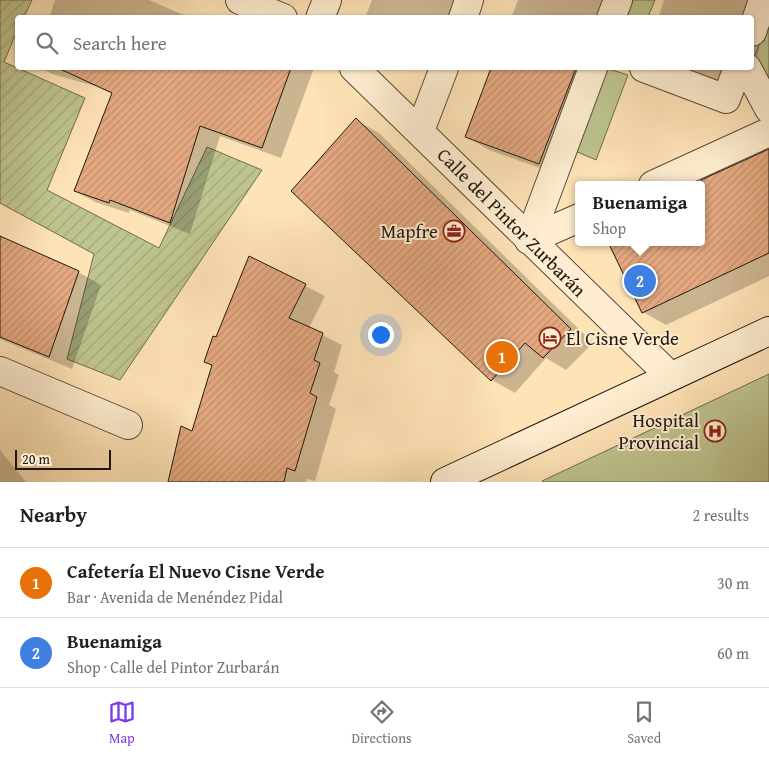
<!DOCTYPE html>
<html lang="en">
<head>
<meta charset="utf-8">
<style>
	body { margin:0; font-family:"Gentium Book Plus",serif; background:#f6f6f6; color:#202124 }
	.scale { position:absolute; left:15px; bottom:12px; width:96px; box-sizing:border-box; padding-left:5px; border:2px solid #221611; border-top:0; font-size:14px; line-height:18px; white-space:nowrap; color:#221611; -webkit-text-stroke:4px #feedd0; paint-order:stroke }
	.you { position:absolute; left:380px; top:334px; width:18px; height:18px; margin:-12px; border:4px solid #fff; border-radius:50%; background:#1a73e8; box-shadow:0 0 0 8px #1a73e833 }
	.badge { display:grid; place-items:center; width:32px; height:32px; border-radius:50%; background:#7c3aed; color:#fff; font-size:16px; font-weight:700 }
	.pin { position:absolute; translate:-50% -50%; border:2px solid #fff; box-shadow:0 1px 5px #0006 }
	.popup { position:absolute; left:575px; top:181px; width:130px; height:65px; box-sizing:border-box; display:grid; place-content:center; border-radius:5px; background:#fff; filter:drop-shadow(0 1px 4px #0005); font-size:16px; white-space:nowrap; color:#757577 }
	.popup b { font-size:19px; color:#202124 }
	.popup::after { content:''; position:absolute; left:50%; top:100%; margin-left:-10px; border:10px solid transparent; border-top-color:#fff }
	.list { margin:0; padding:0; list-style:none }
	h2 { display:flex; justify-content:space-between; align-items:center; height:65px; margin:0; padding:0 20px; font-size:21px }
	h2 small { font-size:16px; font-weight:400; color:#757577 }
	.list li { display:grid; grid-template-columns:32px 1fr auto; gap:15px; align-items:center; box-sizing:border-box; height:70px; padding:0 20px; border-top:1px solid #e0e0e0 }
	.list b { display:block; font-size:19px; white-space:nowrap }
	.list p { margin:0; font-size:16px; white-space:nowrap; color:#757577 }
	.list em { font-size:16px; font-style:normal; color:#757577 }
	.icon { flex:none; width:28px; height:28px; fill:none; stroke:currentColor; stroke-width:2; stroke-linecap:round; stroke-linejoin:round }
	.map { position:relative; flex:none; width:769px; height:482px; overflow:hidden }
	.search { position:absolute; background:#fff; box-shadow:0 1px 4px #0004; left:15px; right:15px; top:15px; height:55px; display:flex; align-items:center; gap:12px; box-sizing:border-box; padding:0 18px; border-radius:5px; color:#757577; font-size:19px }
	.sheet { height:205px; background:#fff }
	nav { display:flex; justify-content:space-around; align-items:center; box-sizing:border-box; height:70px; border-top:1px solid #e0e0e0; background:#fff; font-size:14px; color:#757577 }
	nav a { display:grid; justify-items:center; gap:2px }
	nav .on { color:#7c3aed }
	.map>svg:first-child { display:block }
</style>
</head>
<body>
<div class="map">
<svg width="769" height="482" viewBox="0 0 769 482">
	<defs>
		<pattern id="garden-furrows" width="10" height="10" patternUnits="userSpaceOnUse" patternTransform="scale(1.25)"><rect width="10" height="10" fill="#bec48f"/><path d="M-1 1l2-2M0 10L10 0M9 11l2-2" fill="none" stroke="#a3a87a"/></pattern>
		<pattern id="building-hatch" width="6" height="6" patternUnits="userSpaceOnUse" patternTransform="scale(1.25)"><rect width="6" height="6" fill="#e3a87f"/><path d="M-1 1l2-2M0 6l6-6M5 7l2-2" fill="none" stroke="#c2906d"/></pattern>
	</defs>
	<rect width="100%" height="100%" fill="#fee3b6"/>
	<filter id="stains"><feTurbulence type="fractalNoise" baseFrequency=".004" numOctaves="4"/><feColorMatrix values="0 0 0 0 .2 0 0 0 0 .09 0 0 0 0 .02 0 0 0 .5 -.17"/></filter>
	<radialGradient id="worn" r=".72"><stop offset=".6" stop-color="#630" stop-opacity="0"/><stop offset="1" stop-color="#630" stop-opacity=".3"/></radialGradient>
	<!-- green -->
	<g fill="#bec48f" stroke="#706d50">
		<path d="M633,0h22l-7,17h-22z"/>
		<path d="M769,19v75l-16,-34z"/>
		<path d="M606,68l22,7 -32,85 -23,-10z"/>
		<path d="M769,374v108h-226l-1,-1z"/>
	</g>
	<!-- garden -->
	<path fill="url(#garden-furrows)" stroke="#706d50" d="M0,0h32l-8,17 -6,1 -1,13 -13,31 81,36 -38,92 112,58 48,-101 55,23 -142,210 -53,-21 27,-105 -94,-51z"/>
	<!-- shadow -->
	<g fill="#0003">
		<path d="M55,0h94l42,18h-142z"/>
		<path d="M372,0h110l-5,8 -3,10h-109z"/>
		<path d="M518,0h111l-6,18h-112z"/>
		<path d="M664,0h105l-9,40 -1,9 -6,19 -13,23 -62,-23h74v-50h-94z"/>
		<path d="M41,68h273l-33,90 -61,-22 -30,98 -60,-24 -1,3 -34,-11 -20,-11 38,-97 -15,-7 -46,-13z"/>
		<path d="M492,68h111l-41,108 -73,-26 -22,-13z"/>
		<path d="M356,120l23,13 214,210 -27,27 -20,-12 -31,35 -23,-13z"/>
		<path d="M769,149v127l-103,49 -23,-13 58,-70v-57h-8z"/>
		<path d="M0,238l78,34 23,13 -29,84 -72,-30z"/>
		<path d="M250,258l75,38 -16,32 33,17 -8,27 5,3 -10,30 7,4 -21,72 -8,-2 -1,3h-136l23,-50 20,-66 -8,-5 12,-22z"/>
		<path d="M0,450l26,32h-26z"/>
	</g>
	<!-- building -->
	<g fill="url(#building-hatch)" stroke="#221611">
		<path d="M58,68h233l-29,80 -62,-22 -30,97 -60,-23 -1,3 -35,-12 38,-98z"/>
		<path d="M491,68h85l-37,96 -74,-27z"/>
		<path d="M356,118l215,211 -28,29 -18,-15 -34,38 -200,-190z"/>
		<path d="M769,149v104l-127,60 -34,-71h93v-62z"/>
		<path d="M0,236l79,35 -30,86 -49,-20z"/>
		<path d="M249,256l57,28 -17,34 34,15 -9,27 6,3 -10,30 7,4 -22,74 -8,-3 -3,14h-116l13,-56 11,5 20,-66 -8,-3 9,-26 3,1z"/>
	</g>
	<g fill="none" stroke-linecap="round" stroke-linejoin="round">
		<!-- street casing -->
		<g stroke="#59493a" stroke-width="30">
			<g id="street">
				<path d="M240,0l43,18"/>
				<path d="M320,18l7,-18"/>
				<path d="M463,18l6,-18"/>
				<path d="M611,18l7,-18"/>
				<path d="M752,32l11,-32"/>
				<path d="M354,68l316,308"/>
				<path d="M644,68l82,31 12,-31"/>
				<path d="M747,68l22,41"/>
				<path d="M420,131l24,-63"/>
				<path d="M653,185l116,-53"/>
				<path d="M529,240l64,-172"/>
				<path d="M529,240l50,-22"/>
				<path d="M0,371l128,54"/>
			</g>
		</g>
		<!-- secondary casing -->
		<g stroke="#221611" stroke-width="30">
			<path id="secondary" d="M445,482l324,-151"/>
		</g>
		<!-- street -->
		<use href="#street" stroke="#feedd0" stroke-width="28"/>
		<!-- secondary -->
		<use href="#secondary" stroke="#feedd0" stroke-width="28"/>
	</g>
	<!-- icons -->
	<defs>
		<g id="office-ring" transform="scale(1.125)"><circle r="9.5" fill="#feedd0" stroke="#8f2418" stroke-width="1.5"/><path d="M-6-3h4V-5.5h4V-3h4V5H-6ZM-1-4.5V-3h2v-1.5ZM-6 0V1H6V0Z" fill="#8f2418"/></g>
		<g id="hotel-ring" transform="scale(1.125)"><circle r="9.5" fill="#feedd0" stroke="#8f2418" stroke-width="1.5"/><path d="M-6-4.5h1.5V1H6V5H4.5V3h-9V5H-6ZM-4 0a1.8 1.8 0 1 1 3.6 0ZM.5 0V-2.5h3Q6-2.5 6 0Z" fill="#8f2418"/></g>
		<g id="hospital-ring" transform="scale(1.125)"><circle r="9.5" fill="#feedd0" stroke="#8f2418" stroke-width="1.5"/><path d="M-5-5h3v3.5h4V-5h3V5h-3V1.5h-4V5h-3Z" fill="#8f2418"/></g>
	</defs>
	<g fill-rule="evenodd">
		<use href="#office-ring" x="454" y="231"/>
		<use href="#hotel-ring" x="550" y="338"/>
		<use href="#hospital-ring" x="715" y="431"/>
	</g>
	<g text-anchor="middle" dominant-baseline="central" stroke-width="4" stroke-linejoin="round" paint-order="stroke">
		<!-- street labels -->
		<g font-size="19" fill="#221611" stroke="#feedd0">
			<text transform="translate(512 222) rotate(45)">Calle del Pintor Zurbarán</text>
		</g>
		<!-- poi labels -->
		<g font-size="19" fill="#221611" stroke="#feedd0" text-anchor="end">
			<text x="438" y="231">Mapfre</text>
			<text x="566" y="338" text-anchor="start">El Cisne Verde</text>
			<text x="699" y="420">Hospital<tspan x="699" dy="22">Provincial</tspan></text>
		</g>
	</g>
	<rect width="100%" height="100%" filter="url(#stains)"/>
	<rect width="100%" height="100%" fill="url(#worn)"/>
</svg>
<div class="scale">20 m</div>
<div class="you"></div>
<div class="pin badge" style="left:502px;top:357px;background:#e8710a">1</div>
<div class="pin badge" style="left:640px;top:281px;background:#3f7fe0">2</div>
<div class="popup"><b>Buenamiga</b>Shop</div>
<div class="search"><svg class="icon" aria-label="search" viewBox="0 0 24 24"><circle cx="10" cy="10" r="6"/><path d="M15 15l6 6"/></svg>Search here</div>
</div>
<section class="sheet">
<h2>Nearby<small>2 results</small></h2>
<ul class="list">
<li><span class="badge" style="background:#e8710a">1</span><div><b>Cafetería El Nuevo Cisne Verde</b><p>Bar · Avenida de Menéndez Pidal</p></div><em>30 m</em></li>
<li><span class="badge" style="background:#3f7fe0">2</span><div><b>Buenamiga</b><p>Shop · Calle del Pintor Zurbarán</p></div><em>60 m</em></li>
</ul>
</section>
<nav>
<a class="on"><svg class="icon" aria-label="map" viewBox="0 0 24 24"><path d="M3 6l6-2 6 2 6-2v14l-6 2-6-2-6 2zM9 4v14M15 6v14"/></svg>Map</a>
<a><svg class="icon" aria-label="directions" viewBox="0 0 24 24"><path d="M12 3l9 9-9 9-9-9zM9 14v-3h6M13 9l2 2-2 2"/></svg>Directions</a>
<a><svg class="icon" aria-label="saved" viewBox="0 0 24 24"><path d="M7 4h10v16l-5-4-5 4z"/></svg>Saved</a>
</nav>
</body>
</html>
